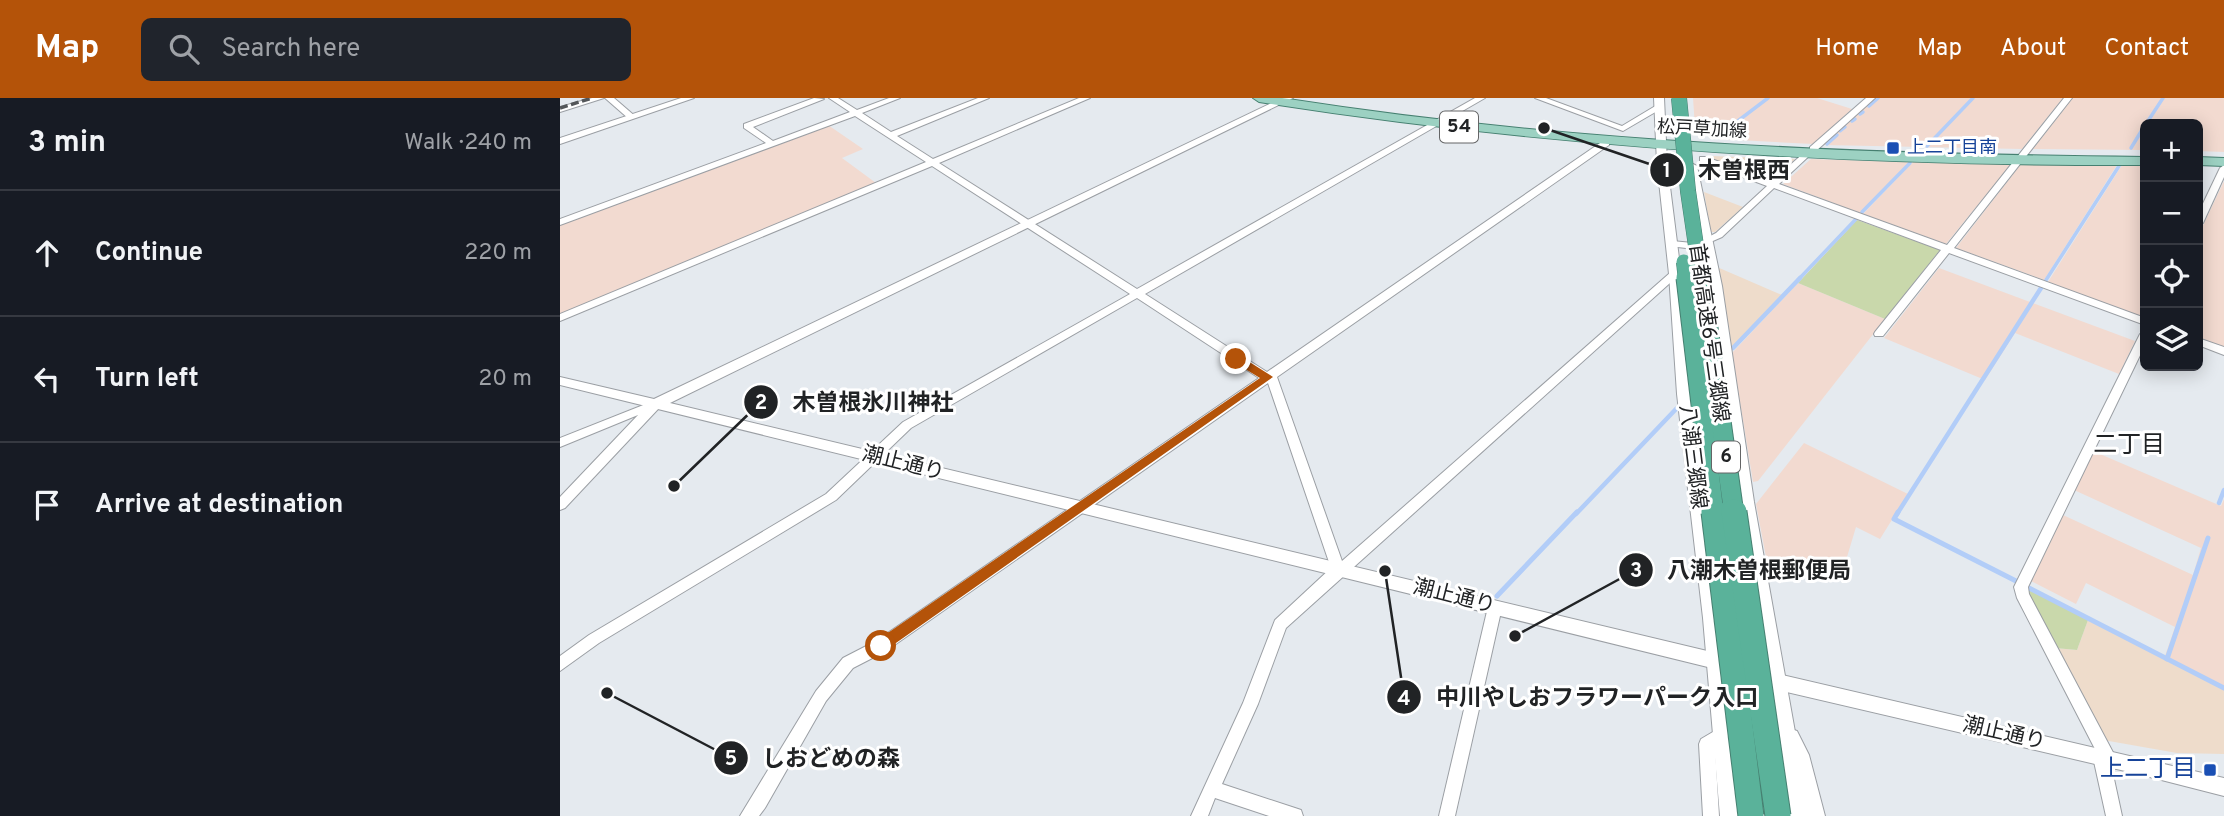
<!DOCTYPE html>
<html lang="en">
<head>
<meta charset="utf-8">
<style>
	body { margin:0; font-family:Overpass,"Noto Sans JP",sans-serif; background:#20242c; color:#f1f3f6 }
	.controls { position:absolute; right:21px; top:21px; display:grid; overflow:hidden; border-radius:10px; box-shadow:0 4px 18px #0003 }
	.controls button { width:63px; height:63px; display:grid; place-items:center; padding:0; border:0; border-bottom:2px solid #363941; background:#171b24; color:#f1f3f6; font:35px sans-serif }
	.stop { position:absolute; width:21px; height:21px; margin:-16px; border:5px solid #b45309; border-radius:50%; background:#fff }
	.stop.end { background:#b45309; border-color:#fff; box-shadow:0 2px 7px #0008 }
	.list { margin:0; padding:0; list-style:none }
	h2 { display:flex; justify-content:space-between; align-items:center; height:91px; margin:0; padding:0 28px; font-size:30px }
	h2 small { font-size:23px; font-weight:400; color:#9ea1a6 }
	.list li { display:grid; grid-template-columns:46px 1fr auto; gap:21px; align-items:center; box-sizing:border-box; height:126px; padding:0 28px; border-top:2px solid #363941 }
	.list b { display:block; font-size:26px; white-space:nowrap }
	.list em { font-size:23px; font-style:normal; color:#9ea1a6 }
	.icon { flex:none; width:38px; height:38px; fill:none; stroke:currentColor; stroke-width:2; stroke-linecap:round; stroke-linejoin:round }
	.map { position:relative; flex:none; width:1664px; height:718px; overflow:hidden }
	header { display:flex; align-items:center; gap:42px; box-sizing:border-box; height:98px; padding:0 35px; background:#b45309; color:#fff }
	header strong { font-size:33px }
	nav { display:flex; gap:38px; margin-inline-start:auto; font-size:24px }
	.search { width:490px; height:63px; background:#20242c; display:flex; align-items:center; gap:18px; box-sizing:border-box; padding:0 24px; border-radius:10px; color:#9ea1a6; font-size:26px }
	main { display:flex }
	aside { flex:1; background:#171b24 }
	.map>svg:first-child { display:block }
</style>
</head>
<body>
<header>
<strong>Map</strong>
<div class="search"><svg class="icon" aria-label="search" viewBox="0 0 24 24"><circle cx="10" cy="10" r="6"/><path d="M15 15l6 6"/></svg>Search here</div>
<nav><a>Home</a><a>Map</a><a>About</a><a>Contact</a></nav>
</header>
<main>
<aside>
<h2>3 min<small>Walk · 240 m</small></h2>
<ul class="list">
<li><svg class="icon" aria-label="ahead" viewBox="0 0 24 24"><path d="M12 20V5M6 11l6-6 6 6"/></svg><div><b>Continue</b></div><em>220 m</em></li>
<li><svg class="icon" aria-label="left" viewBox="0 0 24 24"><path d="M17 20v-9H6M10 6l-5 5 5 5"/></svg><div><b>Turn left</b></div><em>20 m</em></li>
<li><svg class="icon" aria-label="arrive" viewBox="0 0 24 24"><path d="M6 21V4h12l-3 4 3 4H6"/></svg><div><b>Arrive at destination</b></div></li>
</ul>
</aside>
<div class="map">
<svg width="1664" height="718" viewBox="0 0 1664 718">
	<rect width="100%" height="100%" fill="#e5eaef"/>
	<!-- commercial -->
	<g fill="#eedccb">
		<path d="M1151,58l84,3 -23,22 -64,-24z"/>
		<path d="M1144,94l39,15 -28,25h-4z"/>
		<path d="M1157,169l65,28 -51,54z"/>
		<path d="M1528,522l136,70v64l-47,-1 -74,-13 -48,-92 22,2z"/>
	</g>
	<!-- industrial -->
	<g fill="#f2dad0">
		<path d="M1133,0h124l35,11 -39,35 -94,-5 -3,-2 1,-3 -22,-7z"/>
		<path d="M1315,0h188l-41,51 -199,-4z"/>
		<path d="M1513,0h151v54l-26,-1v-27h-53v26l-112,-1z"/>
		<path d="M268,27l35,24 -21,9 34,25 -316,132v-90z"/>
		<path d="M1251,61l98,3 -49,51 -77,-29z"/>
		<path d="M1353,64l98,2 -65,80 -83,-30z"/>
		<path d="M1461,66l96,1 -73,115 -88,-32z"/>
		<path d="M1562,67l23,1v152l-97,-36z"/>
		<path d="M1664,83v166l-26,-10v-101z"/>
		<path d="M1379,170l196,73 -16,33 -104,-41 -30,47 -101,-42z"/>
		<path d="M1238,185l87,36 -127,162 -5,1 -21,-129z"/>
		<path d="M1244,345l104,51 -28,45 -24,-12 -12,40 -78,-10 -10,-53z"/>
		<path d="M1533,353l128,55 3,-7v187l-59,-30 10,-29 -89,-44 -10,21 -45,-23 32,-66 130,60 8,-27 -127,-58z"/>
	</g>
	<!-- green -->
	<g fill="#c9d8ab">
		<path d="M1297,122l83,30 -55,69 -87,-36z"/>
		<path d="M1468,491l60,31 -11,30 -22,-2 -29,-55z"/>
	</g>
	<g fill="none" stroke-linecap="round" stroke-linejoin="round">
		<!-- stream-far2 -->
		<g stroke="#b2cdf8" stroke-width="3.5">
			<path d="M1309,8l9,-8"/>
			<path d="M1300,16l3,-2"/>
			<path d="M1292,23l3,-2"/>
			<path d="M1586,26l17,-26"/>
			<path d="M1280,33l5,-4"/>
			<path d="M1158,38l50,-38"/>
			<path d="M1267,46l10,-9"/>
			<path d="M1367,48l46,-48"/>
			<path d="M1571,50l14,-23"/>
			<path d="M1302,114l48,-49"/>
			<path d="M1238,182l58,-61"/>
			<path d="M1486,182l73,-114"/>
		</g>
		<!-- stream-far1 -->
		<g stroke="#b2cdf8" stroke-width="4.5">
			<path d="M1173,250l67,-70"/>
			<path d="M1659,405l5,-13"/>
			<path d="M1016,416l100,-105"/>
			<path d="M1337,416l144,-226"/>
		</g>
		<!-- stream -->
		<g stroke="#b2cdf8" stroke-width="5">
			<path d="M1338,414l-4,7 122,62"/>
			<path d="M1469,490l195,100"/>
			<path d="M937,498l80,-84"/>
			<path d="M1607,561l41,-121"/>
		</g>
		<!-- minor casing -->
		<g stroke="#9b9fa4" stroke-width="2">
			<g id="minor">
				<path d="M32,0h12l-44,14v-5z"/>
				<path d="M45,0h9l22,19 -7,2z"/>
				<path d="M254,0l10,1 -71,28 20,14 77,-29 -21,-14h9l19,12 32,-12h11l-38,15 29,19 87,-34h11l-92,38 36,23 146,-61h11l-151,65 198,126 338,-191h10l-340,196 122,78 336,-231h6v4l-332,232 65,184 329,-289h8l1,2 -394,354 -28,76 -36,80 73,24 6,2 2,6h-34l-54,-18 -7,18h-17l52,-113 32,-83 56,-52 -63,-185 -382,268 -33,17 -27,33 -61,107 -6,8h-19l76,-125 27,-33 33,-17 383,-263 -122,-80 -226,130 -75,72 -237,143 -39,28v-15l29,-21 237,-141 77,-72 227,-128 -198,-128 -372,155v-7l366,-152 -71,-46 -295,109v-6l206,-76 -22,-15v-4z"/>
				<path d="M975,0h11l76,28 35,-21 7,2 -41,24z"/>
				<path d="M1306,0h9l-59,53h-6v-4z"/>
				<path d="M1504,0h8l-118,150 191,70v7l-196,-72 -66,83h-8l-1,-2 1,-2 66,-82 -167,-62 -52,49 -16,7 -5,-3 15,-8 51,-47 -67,-25v-4h6l66,24 34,-30 4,3 -1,2 -30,28 168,61z"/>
				<path d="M1664,67v12l-21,46 -5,3v-12l22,-46z"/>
				<path d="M1112,143l31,3 5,3 -5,3 -34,-4 -2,-2z"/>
				<path d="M1585,233v14l-117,242 1,7 87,164 -2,5 -3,2 11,51h-16l-13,-59 3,-6 -79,-153 -3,-11 126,-253z"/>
				<path d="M1638,240l26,9v8l-26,-10z"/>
				<path d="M96,302l4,1 2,3 -2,3 -95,101 -5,2v-13l78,-82 -78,32v-9z"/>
				<path d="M935,503l5,2 2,4 -47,209h-16l49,-209 2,-4z"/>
				<path d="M1163,628l6,2 2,5 -2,5 -14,10 4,68h-16l-4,-72 2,-5z"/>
				<path d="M1231,631l6,2 12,24 16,61h-16l-16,-59 -10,-21 2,-5z"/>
			</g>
		</g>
		<!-- tertiary casing -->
		<g stroke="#9b9fa4" stroke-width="2">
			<g id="tertiary">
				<path d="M121,0h13l-134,46v-6z"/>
				<path d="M722,0h11l-623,305 1054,252 6,3 2,5 -2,5 -6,3 -1164,-286v-8l94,22z"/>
				<path d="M1209,574l455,106v18l-86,-22 -369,-86 -6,-3 -3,-5 3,-5z"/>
			</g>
		</g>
		<!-- secondary casing -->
		<g stroke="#9b9fa4" stroke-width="2">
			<g id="secondary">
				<path d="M1094,0h10l3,65 14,111 10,120 30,224 21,198h-22l-17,-198 -26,-224 -8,-120 -12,-111z"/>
				<path d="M1131,65l6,3 25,120 32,216 56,314h-22l-50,-314 -28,-216 -25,-120z"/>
			</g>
		</g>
		<!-- primary casing -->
		<g stroke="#468071" stroke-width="2">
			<g id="primary">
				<path d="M693,0h29c286,45 574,56 863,59v8c-297,1 -593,-17 -886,-63z"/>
				<path d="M1638,59l26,1v8l-26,-1z"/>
			</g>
		</g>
		<!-- minor -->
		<use href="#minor" fill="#fff" fill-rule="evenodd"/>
		<!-- tertiary -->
		<use href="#tertiary" fill="#fff" fill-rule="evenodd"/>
		<!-- secondary -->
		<use href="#secondary" fill="#fff" fill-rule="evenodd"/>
		<!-- primary -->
		<use href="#primary" fill="#9cd1c2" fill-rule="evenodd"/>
		<!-- rail -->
		<path stroke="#535659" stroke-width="3.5" stroke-dasharray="8 3.5" stroke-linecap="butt" d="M0,10l32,-10"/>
		<!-- motorway-bridge-far2 casing -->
		<g stroke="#468071" stroke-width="16" stroke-linecap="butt">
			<g id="motorway-bridge-far2">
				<path d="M1119,0l9,93 13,89"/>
				<path d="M1124,164l2,18"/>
			</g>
		</g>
		<!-- motorway-bridge-far1 casing -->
		<g stroke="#468071" stroke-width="21" stroke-linecap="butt">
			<g id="motorway-bridge-far1">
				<path d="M1126,180l28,236"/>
				<path d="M1141,180l33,236"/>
			</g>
		</g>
		<!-- motorway-bridge casing -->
		<g stroke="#468071" stroke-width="27" stroke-linecap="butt">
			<g id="motorway-bridge">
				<path d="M1154,414l37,304"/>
				<path d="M1174,414l44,304"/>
			</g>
		</g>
		<!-- motorway-bridge-far2 -->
		<use href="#motorway-bridge-far2" stroke="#5ab29a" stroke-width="15"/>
		<!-- motorway-bridge-far1 -->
		<use href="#motorway-bridge-far1" stroke="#5ab29a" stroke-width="19"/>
		<!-- motorway-bridge -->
		<use href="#motorway-bridge" stroke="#5ab29a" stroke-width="25"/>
	</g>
	<!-- route -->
	<path fill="#b45309" d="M672,258h8l33,21 -387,273h-10v-9l384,-263 -28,-17z"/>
	<!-- markers -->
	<g fill="#1a4fb4" stroke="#fff" stroke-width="2.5">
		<rect x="1326" y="43" width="14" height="14" rx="3.5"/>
		<rect x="1643" y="665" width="14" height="14" rx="3.5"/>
	</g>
	<g text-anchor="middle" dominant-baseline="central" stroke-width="6" stroke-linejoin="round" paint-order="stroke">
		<!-- far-street labels -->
		<g font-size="18" fill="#212325" stroke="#fff">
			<text transform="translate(1142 32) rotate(3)">松戸草加線</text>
		</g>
		<!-- far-transit labels -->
		<g font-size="18" fill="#164399" stroke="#fff" text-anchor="start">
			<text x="1347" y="50">上二丁目南</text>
		</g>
		<!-- shield labels -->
		<g fill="#fff" stroke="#646566" stroke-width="2">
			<rect x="880" y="13.5" width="38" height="31" rx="5"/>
			<rect x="1152" y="343.5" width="28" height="31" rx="5"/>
		</g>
		<g font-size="19" font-weight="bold" fill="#212325">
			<text x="899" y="29">54</text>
			<text x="1166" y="359">6</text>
		</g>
		<!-- street labels -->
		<g font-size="21" fill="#212325" stroke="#fff">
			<text transform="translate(1148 235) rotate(82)">首都高速6号三郷線</text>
			<text transform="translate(1132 359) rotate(83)">八潮三郷線</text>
			<text transform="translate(343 366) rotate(14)">潮止通り</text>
			<text transform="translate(894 499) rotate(14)">潮止通り</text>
			<text transform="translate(1444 636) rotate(13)">潮止通り</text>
		</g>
		<!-- quarter labels -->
		<g font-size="24" fill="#212325" stroke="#fff">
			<text x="1569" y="348">二丁目</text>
		</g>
		<!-- near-transit labels -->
		<g font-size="24" fill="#164399" stroke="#fff" text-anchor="end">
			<text x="1636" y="672">上二丁目</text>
		</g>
	</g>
	<!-- callouts -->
	<path fill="none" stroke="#212325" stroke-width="2.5" d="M984 30L1107 72M114 388L201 304M955 538L1076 472M825 473L844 599M47 595L171 660"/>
	<g fill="#212325" stroke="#fff" stroke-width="2.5">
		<circle cx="984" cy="30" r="7"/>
		<circle cx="114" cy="388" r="7"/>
		<circle cx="955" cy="538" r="7"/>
		<circle cx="825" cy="473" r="7"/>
		<circle cx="47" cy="595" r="7"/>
		<circle cx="1107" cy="72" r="18"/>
		<circle cx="201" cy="304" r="18"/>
		<circle cx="1076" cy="472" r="18"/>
		<circle cx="844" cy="599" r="18"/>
		<circle cx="171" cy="660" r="18"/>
	</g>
	<g font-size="21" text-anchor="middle" font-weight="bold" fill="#fff">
		<text x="1107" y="79">1</text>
		<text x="201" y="311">2</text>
		<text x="1076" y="479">3</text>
		<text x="844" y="607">4</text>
		<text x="171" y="667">5</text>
	</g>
	<g font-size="23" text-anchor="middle" font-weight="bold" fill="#212325" stroke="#fff" stroke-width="6" stroke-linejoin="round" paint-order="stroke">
		<text x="1184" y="80">木曽根西</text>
		<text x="313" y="312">木曽根氷川神社</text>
		<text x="1199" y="480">八潮木曽根郵便局</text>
		<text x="1037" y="607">中川やしおフラワーパーク入口</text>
		<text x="271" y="668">しおどめの森</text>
	</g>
</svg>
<div class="controls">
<button>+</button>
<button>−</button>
<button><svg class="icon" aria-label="locate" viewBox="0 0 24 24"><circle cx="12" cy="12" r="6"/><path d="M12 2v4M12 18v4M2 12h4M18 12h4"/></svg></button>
<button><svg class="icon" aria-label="layers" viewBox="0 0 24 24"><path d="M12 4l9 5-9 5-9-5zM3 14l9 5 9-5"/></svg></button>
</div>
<div class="stop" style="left:321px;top:548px"></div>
<div class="stop end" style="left:676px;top:261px"></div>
</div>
</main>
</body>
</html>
